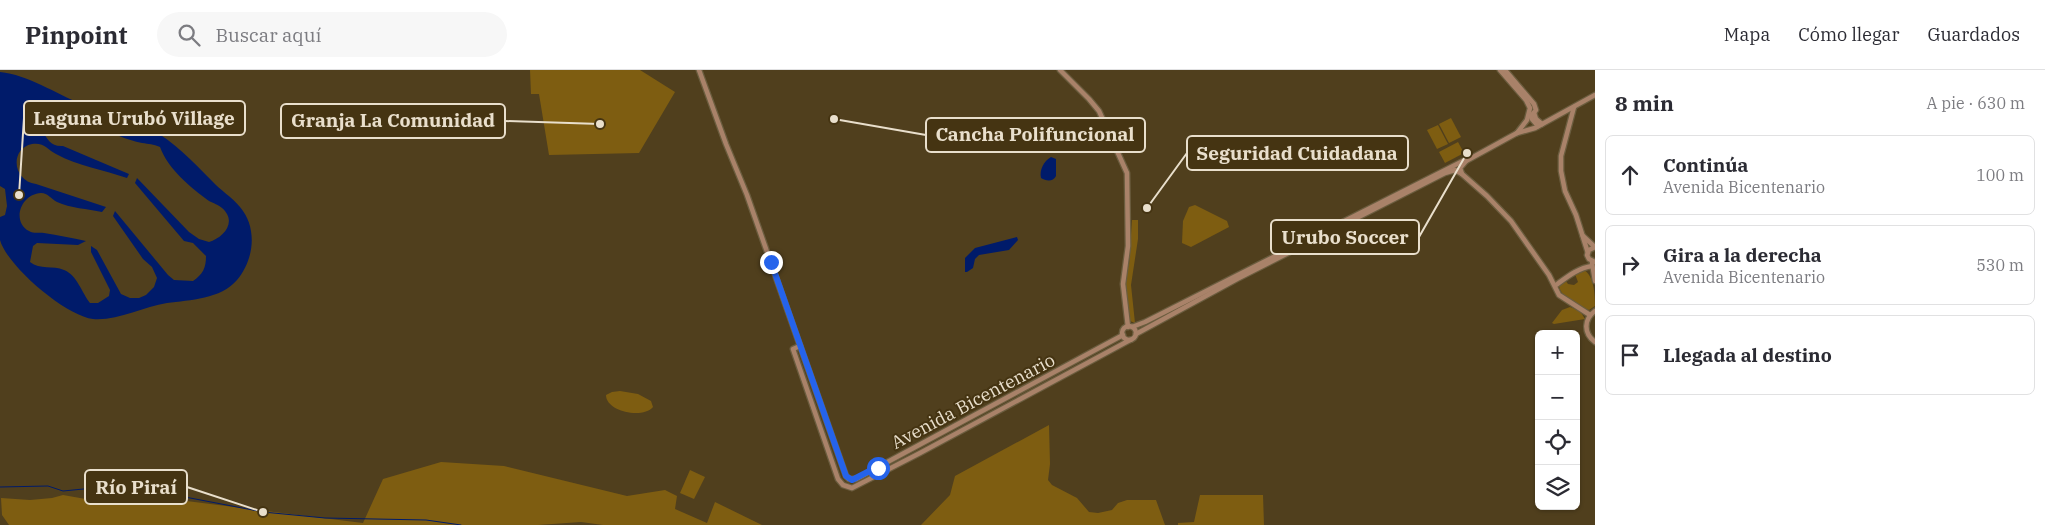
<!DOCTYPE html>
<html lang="es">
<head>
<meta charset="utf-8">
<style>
	body { margin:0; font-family:"IBM Plex Serif",serif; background:#f7f7f7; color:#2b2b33 }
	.controls { position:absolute; right:15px; bottom:15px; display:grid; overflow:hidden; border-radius:8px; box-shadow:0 1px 4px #0004 }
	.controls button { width:45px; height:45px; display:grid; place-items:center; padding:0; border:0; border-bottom:1px solid #e1e1e2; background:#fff; color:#2b2b33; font:25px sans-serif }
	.stop { position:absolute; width:15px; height:15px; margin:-11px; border:4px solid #2563eb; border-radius:50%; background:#fff }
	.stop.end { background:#2563eb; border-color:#fff; box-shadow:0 1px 5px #0008 }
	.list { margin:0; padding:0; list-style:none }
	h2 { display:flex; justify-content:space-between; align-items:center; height:65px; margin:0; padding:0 20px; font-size:21px }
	h2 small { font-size:16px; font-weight:400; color:#7c7c81 }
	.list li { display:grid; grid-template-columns:32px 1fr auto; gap:15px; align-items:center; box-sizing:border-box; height:80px; margin:0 10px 10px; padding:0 10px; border:1px solid #e1e1e2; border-radius:8px }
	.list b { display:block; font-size:19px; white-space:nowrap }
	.list p { margin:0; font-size:16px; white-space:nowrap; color:#7c7c81 }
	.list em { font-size:16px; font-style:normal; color:#7c7c81 }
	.icon { flex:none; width:28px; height:28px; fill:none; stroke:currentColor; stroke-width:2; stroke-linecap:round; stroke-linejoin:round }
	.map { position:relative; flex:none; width:1595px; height:455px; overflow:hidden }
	header { display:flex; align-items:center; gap:30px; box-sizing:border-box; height:70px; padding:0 25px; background:#fff; border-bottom:1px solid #e1e1e2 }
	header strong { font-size:24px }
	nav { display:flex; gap:28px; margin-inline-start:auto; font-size:18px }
	.search { width:350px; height:45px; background:#f7f7f7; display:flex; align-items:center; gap:12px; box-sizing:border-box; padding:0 18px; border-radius:28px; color:#7c7c81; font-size:19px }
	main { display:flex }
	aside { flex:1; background:#fff }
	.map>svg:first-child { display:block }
</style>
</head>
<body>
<header>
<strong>Pinpoint</strong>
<div class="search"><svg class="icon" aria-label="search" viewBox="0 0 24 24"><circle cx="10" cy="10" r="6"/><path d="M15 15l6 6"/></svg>Buscar aquí</div>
<nav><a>Mapa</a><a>Cómo llegar</a><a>Guardados</a></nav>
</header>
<main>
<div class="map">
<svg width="1595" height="455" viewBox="0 0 1595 455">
	<rect width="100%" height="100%" fill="#503f1d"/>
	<!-- green -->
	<g fill="#7e5d11">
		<path d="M530,0h110l35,22 -36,61 -90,2 -10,-61h-8z"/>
		<path d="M1451,48l10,19 -12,6 -10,-19z"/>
		<path d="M1438,55l10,19 -11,5 -10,-19z"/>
		<path d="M1458,72l6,11 -19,10 -6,-11z"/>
		<path d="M1195,135l32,16 2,6 -38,20 -9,-4 1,-22 6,-14z"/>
		<path d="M1132,150h6v19l-7,46 4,38 -5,-2c-2,-17 -9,-40 -1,-56z"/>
		<path d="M1584,200c10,6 11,24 11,36l-6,4 -3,-1c-9,-5 -27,-13 -27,-24l6,-5 3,4 6,1 4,-3 -3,-8z"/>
		<path d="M1570,237l10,4 5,8 -31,5 -2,-1 10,-13z"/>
		<path d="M620,321l18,3 13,7 2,6c-10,12 -47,5 -47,-12l6,-3z"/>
		<path d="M1049,355l1,39 -2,16 4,5 25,13 12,14 9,1 14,-3 6,-7 9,-3h29l9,25h-244l29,-30 5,-19z"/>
		<path d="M441,392l63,4 123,30 38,-6 12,6 -2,13 32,14 8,-21 47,23h-159l-22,-3 -43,3h-529l-7,-10 -1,-17 29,2 22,-2 11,-3 34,6 42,-6 224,28 20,-44z"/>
		<path d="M690,400l15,7 -11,22 -14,-6z"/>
		<path d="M1200,425h63l1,30h-86v-2l16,-1z"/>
	</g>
	<!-- water -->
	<g fill="#001b6a" fill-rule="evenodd">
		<path d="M0,2c28,3 55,21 81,32 22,9 46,12 68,24 26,14 42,32 63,53 8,9 20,16 28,26 18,21 14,53 -3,73 -16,19 -47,20 -70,23 -24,4 -50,18 -74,16 -27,-3 -86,-53 -93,-79 0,-7 0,-16 0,-23l5,-2 2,-9 -2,-17 -5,-3zM65,36c13,4 21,14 33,20 13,7 29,14 44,17 7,1 11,1 18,4 8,22 30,40 49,54 4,2 10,4 13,7 16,14 1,30 -13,34l-10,-3 -10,-7 -52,-54 -2,5 49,58 9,2 13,13c0,12 -3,18 -13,25l-19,-1 -6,-5 -53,-64 -2,5 30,43 9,8 5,11 -3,9 -8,8 -7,3h-9l-9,-4 -24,-44 -6,-4v6l19,38 -1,6 -11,7h-8c-8,-10 -13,-28 -26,-33 -11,-5 -24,0 -34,-8l3,-16 4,-3 41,2 8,-4c-14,-3 -28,-6 -42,-8 -5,-1 -10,1 -15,-2 -18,-10 -8,-37 12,-38 7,0 10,6 16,9 13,6 31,7 45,10l4,-5 -70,-23c-23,-3 -27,-35 -4,-40 12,-2 16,6 24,10 22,12 48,16 71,24l2,-4 -66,-28c-12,1 -16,-7 -21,-16 3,-15 8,-22 23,-24z"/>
		<path d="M1051,87l5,2v17c-3,6 -10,5 -15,2 -2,-8 3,-17 10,-21z"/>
		<path d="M1017,167l1,3 -9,10 -30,5 -4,4 -2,9 -6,4h-2v-14l10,-10z"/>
	</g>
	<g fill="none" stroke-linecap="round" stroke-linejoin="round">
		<!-- stream -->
		<path stroke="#001b6a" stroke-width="1" d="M0,417l48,-1 15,5 51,-5 45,6 104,20 62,6 101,2 35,5"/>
		<!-- secondary casing -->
		<g stroke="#6b5d3f" stroke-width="7">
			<g id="secondary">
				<path d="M699,0l27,74 21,51 87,247 12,34 3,3h7l267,-144"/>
				<path d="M1060,0l29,29 10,12 28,62 1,73 -5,38 5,43"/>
				<path d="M1500,0l26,30 4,8 -3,12 -10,13"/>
				<path d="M1505,0l29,34 2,6 -5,6 1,3 6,7"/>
				<path d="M1574,37l-13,49v15l4,20 11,24 12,38"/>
				<path d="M1534,43l2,6 6,5"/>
				<path d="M1455,100l7,4 25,22 24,25 38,54 10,20 31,20"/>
				<path d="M1462,104l-2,-6 6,-7"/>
				<path d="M1583,166l12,11"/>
				<path d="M1595,177l-6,3 -2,5 2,4 6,3"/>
				<path d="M1592,193l3,18"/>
				<path d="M1556,215c11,-8 22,-17 36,-19"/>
				<path d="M1595,241c-11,8 -12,22 0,31"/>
				<circle cx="1129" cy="263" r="7"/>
				<path d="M1132,257l13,-5 318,-161h3l51,-28 18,-5 60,-33"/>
				<path d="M1136,264l101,-55 208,-106 10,-3"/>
				<path d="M800,276l-7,3 45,130 5,6 9,3 68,-35 210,-113"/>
			</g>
		</g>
		<!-- secondary -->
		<use href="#secondary" stroke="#a98269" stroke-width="4.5"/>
	</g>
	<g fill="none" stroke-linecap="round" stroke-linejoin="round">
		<!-- route -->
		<path stroke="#2563eb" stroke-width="6" d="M771,192l75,214 6,4 27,-14 -1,2"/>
	</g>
	<g text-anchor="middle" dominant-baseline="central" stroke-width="4" stroke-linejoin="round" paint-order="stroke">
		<!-- street labels -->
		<g font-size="18" fill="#e9dfcc" stroke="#453412">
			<text transform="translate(973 331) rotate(-28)">Avenida Bicentenario</text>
		</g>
	</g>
	<!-- callouts -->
	<path fill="none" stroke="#e9dfcc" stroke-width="2" d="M19 125L24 48M600 54L505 51M834 49L926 65M1147 138L1187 83M1467 83L1419 167M263 442L187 417"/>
	<g fill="#e9dfcc" stroke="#453412" stroke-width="2">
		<circle cx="19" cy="125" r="5"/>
		<circle cx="600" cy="54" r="5"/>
		<circle cx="834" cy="49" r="5"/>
		<circle cx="1147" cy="138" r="5"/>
		<circle cx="1467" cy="83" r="5"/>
		<circle cx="263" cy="442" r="5"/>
	</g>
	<g fill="#453412" stroke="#e9dfcc" stroke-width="2">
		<rect x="24" y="31" width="221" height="34" rx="5"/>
		<rect x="281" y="34" width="224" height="34" rx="5"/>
		<rect x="926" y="48" width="219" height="34" rx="5"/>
		<rect x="1187" y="66" width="221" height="34" rx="5"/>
		<rect x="1271" y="150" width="148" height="34" rx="5"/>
		<rect x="85" y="400" width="102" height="34" rx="5"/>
	</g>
	<g font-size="19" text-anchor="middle" font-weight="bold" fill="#e9dfcc">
		<text x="134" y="55">Laguna Urubó Village</text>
		<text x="393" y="57">Granja La Comunidad</text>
		<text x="1035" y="71">Cancha Polifuncional</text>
		<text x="1297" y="90">Seguridad Cuidadana</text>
		<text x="1345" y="174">Urubo Soccer</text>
		<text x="136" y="424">Río Piraí</text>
	</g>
</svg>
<div class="controls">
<button>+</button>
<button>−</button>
<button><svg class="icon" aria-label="locate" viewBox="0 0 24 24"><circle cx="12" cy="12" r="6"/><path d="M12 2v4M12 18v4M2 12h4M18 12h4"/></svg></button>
<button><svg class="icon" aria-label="layers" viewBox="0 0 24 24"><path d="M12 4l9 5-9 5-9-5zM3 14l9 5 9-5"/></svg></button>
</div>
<div class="stop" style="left:878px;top:398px"></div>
<div class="stop end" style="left:771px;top:192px"></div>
</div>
<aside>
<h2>8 min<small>A pie · 630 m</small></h2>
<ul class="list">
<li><svg class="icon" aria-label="ahead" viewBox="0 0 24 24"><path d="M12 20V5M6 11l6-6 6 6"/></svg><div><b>Continúa</b><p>Avenida Bicentenario</p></div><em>100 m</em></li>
<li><svg class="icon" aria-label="right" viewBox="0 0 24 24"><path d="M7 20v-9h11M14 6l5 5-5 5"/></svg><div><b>Gira a la derecha</b><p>Avenida Bicentenario</p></div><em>530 m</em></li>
<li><svg class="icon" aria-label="arrive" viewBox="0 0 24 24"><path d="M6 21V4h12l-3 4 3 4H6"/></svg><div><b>Llegada al destino</b></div></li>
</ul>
</aside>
</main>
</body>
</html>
